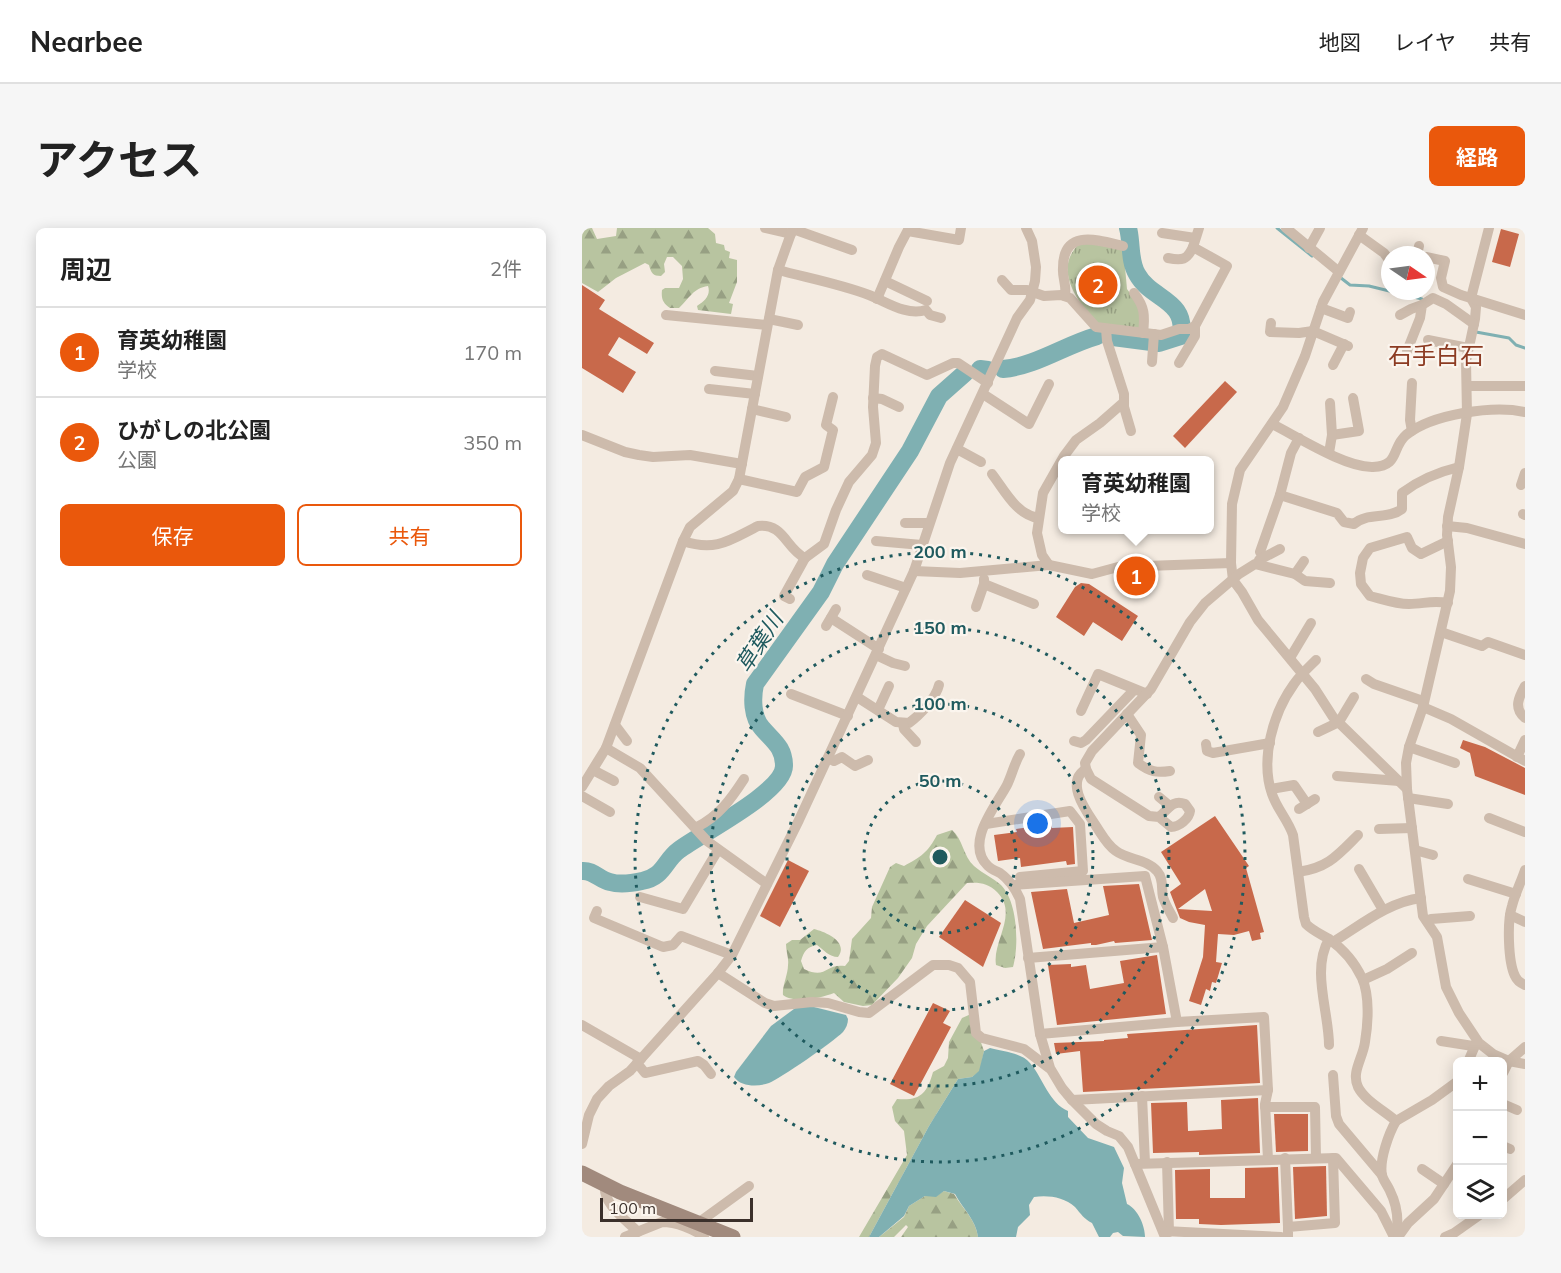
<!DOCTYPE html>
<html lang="ja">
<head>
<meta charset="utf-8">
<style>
	body { margin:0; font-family:Mulish,"Noto Sans JP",sans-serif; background:#f6f6f6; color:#222 }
	.controls { position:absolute; right:18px; bottom:18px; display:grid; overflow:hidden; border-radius:9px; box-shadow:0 3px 15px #0003 }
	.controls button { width:54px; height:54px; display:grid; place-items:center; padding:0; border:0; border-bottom:2px solid #e0e0e0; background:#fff; color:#222; font:30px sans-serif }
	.compass { position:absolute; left:799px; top:18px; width:54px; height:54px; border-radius:50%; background:#fff; box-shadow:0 3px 15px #0003; rotate:103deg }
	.scale { position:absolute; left:18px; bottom:15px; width:153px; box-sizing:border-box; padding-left:6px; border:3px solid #3b302b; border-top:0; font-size:16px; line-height:21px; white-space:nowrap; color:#3b302b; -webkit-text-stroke:4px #fbf5ee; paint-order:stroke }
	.you { position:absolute; left:456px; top:596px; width:21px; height:21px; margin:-15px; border:4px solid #fff; border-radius:50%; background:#1a73e8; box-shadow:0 0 0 9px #1a73e833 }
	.badge { display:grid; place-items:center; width:39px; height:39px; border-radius:50%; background:#ea580c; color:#fff; font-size:20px; font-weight:700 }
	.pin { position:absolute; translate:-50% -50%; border:3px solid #fff; box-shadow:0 2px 6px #0006 }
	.popup { position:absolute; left:476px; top:228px; width:156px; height:78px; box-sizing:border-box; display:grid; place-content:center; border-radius:9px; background:#fff; filter:drop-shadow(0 2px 4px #0005); font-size:20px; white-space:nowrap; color:#767676 }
	.popup b { font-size:22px; color:#222 }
	.popup::after { content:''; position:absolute; left:50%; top:100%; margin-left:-12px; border:12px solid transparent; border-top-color:#fff }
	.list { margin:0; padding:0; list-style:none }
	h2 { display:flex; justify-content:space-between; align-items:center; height:78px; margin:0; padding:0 24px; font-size:26px }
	h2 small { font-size:20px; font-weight:400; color:#767676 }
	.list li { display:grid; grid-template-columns:39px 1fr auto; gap:18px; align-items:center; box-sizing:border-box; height:90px; padding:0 24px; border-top:2px solid #e0e0e0 }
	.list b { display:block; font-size:22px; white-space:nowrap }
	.list p { margin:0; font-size:20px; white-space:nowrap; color:#767676 }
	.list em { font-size:20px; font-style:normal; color:#767676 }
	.actions { display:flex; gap:12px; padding:18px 24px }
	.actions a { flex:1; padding:14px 0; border:2px solid #ea580c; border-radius:9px; text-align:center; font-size:21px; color:#ea580c }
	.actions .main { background:#ea580c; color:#fff }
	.icon { flex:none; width:33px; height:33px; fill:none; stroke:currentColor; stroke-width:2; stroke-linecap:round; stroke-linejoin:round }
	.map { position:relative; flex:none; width:943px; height:1009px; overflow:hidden; border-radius:9px }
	header { display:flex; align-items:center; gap:36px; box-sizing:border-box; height:84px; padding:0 30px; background:#fff; border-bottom:2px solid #e0e0e0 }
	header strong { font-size:28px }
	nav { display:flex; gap:33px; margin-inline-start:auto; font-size:21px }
	.intro { display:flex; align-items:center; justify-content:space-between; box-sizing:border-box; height:144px; padding:0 36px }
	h1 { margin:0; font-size:42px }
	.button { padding:15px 27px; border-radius:9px; background:#ea580c; color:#fff; font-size:21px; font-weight:700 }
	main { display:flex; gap:36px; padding:0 36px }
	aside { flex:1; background:#fff; border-radius:9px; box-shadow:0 3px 15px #0003 }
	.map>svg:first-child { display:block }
</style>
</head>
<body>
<header>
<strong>Nearbee</strong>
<nav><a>地図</a><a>レイヤ</a><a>共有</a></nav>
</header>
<div class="intro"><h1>アクセス</h1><a class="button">経路</a></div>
<main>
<aside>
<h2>周辺<small>2件</small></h2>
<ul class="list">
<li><span class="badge">1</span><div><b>育英幼稚園</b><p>学校</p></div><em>170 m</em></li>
<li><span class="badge">2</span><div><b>ひがしの北公園</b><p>公園</p></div><em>350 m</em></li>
</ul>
<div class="actions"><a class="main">保存</a><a>共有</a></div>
</aside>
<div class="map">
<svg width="943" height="1009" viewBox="0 0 943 1009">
	<defs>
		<pattern id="forest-firs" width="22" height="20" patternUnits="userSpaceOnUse" patternTransform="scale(1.5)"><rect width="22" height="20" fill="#b8c4a0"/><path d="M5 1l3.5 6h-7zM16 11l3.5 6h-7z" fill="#97a083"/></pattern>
		<pattern id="park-tufts" width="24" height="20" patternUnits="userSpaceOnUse" patternTransform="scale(1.5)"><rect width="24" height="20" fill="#b8c4a0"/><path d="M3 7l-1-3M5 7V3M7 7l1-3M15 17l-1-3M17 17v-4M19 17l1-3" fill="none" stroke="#97a083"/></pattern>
	</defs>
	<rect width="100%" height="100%" fill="#f4ebe1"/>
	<!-- forest -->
	<g fill="url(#forest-firs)">
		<path d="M0,0h10l5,11 19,-3 1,-8h91l7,6 1,9 8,2 1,5 5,2 -1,6 8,2v22l-8,21 4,1 -2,10 -33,-4 -1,-4c8,-5 14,-11 11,-20 -15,2 -19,13 -29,22h-9c-7,-5 -9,-9 -8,-18l3,-2h14l4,-9 -1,-13 -9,-9h-6l-3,7 1,8 -4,4c-8,0 -10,-3 -12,-11l-4,-2 -29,15 -18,14 -16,-9z"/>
		<path d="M370,602c11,9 11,26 22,36 8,7 19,12 27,19 17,17 18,61 12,82l-8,1 -9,-3c-4,-24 23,-51 1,-73 -9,-9 -18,-10 -30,-9l-40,43 -11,18 -4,14 -14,20 -26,27 -9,1 -19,-4 -10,-9c-13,5 -39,11 -51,2 -1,-9 5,-20 5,-30 1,-7 -2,-13 -2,-21l6,-4h8l14,-11c12,3 35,13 24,28 -9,0 -14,-7 -21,-12 -10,2 -13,6 -16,16l3,8c23,11 21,-6 41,-3l4,-5 3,-22 19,-21 1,-11 18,-40 6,-4 8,3c17,-9 24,-14 33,-31z"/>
		<path d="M389,786l13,37 -4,20 -8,6 -14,2 -29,47 -60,111h-10l48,-82 -3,-24 -9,-10 -3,-14 5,-8c23,2 30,-5 36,-27l11,-6 4,-8 1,-16 13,-24z"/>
		<path d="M362,963l10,3c9,15 22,26 24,43h-77l7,-10 -2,-2 -12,12h-15l25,-20 5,-11 16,-10h11z"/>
	</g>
	<!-- park -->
	<path fill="url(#park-tufts)" d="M499,14l44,8v17l2,22 12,16v24l-43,-4c-18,-25 -45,-56 -15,-83z"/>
	<!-- water -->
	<g fill="#7fb0b2">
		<path d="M224,777l40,10 2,4c0,5 -2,9 -5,13 -10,10 -62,46 -74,51 -11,4 -28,4 -35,-6l2,-5 35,-46 27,-20z"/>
		<path d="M408,820c12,3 32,5 40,15 13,15 19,40 38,48v6l20,21 26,9 10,21 -2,15 5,21c11,5 18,22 18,33l-22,-1 -5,-4 -5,1 -3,4h-11l-7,-14c-8,-4 -11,-9 -17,-16 -11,-10 -27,-12 -41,-10l-5,8 1,10 -12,12 -2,10h-38c-2,-17 -15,-28 -23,-43l-11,-3 -8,6 -11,-1 -16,10 -5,10 -25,21h-10l60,-111 29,-47 14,-2 7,-6 5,-20z"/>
	</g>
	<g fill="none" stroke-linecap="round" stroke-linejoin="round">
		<!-- stream -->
		<g stroke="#7fb0b2" stroke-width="3">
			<path d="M695,0l35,28"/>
			<path d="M759,50l9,7 19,1 53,13"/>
			<path d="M894,104l33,6 7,7 9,3"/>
		</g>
		<!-- river -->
		<g stroke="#7fb0b2" stroke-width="18">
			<path d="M531,109l46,6 22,-7c6,-37 -30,-36 -44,-62 -8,-13 -5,-31 -9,-46"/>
			<path d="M398,141l8,1"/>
			<path d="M421,141c33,-3 62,-24 94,-33"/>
			<path d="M0,643c11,-1 18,9 28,11 10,3 23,1 32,-1 22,-4 22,-20 37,-31 21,-16 105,-58 105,-84 0,-19 -11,-25 -22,-38 -10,-11 -10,-30 -7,-44l66,-92 14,-28 75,-113 29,-55 26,-23"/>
		</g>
	</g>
	<!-- building -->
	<g fill="#c8694b" fill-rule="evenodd">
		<path d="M919,1l18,5 -9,33 -18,-5z"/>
		<path d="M0,57l23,15 -6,9 55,34 -7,11 -28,-17 -11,18 28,17 -13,21 -41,-25z"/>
		<path d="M643,153l12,11 -52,56 -12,-12z"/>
		<path d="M499,355l8,1 49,32 -16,25 -29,-19 -9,14 -28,-19 19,-30z"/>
		<path d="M881,512l22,7 40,21v27l-50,-19 -5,-23 -10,-5z"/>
		<path d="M633,588l34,50 -3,2 18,64 -4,1 1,6 -9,2 -3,-10 -15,4 -16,-1 -2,28 6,1 -6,20 -4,-1 -2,9 -4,-2 -5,16 -12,-4 14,-44 2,-32 -16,-3 -9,-4 -10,-26 11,-8 -20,-32zM623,661l7,22 -34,-2z"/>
		<path d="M469,596l1,4 21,-1 2,37 -8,1 -1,-4 -45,6 -1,-9 -22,3 -4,-26 23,-3 -1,-3z"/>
		<path d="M206,632l21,11 -29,56 -20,-11z"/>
		<path d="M557,656l13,56 -37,3 -1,-2 -18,4h-5v-2l-48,6 -12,-57 36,-3 7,34 35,-8 -6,-29z"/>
		<path d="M383,672l36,23 -18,44 -44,-30z"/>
		<path d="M575,727l9,59 -109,11 -9,-60 23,-1v3l15,-2 4,24 34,-6 -4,-22z"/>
		<path d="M351,775l17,8 -7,12 8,4 -37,69 -24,-12z"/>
		<path d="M675,797l3,58 -177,9 -3,-41 -24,3 -2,-11 50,-2v-1l24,-2 -1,-4z"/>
		<path d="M676,870l2,55 -61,2v-3l-46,1 -2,-50 36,-1 1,29 34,-2 -1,-29z"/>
		<path d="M692,886h34v37l-32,1z"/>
		<path d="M744,938l1,50 -32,3 -2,-52z"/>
		<path d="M696,939l2,56 -59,2 -22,-1v-5h-23l-1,-49 35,-1v29h35v-30z"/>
	</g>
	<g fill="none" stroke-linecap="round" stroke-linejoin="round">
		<!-- street -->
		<g stroke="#cdbbac" stroke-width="10">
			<path d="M183,0l26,6"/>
			<path d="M704,0l52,43"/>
			<path d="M781,0l-40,74 -18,54 -22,51 -43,63 -8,34 -1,59 2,17 9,12 16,28 57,69 18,28 74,72"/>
			<path d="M907,0l-18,70 5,9 -1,12 -9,42 1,53 -8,53 -11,50 -1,18 4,32 -1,24 -27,116 -14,40 -3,16 1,26 16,127 14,21 9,50 13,26 20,30 14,11 16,7 16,3"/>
			<path d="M211,1l59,21"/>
			<path d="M326,3l51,9 2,-12"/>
			<path d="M580,5l33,5"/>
			<path d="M777,7l25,18 6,8"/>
			<path d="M727,20l11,-20"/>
			<path d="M835,27l2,-9"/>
			<path d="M844,29l19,4 -4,17 2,9 18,8 64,20"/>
			<path d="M586,30c14,3 19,2 25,-11"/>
			<path d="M196,42c30,8 62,14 91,25 18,7 37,21 57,15l4,5 11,3"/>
			<path d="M420,52l9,10h16l17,6 17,-1 9,3 26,29 65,8 18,-6h10l6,-3 32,-60 -34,-19 6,-19"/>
			<path d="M303,53l42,20"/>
			<path d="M552,65c11,14 11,23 9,40"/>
			<path d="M483,68c2,-10 -3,-19 -2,-28 0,-40 35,-28 60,-22"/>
			<path d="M295,71l22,-52 10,-19"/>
			<path d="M739,80l27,10 2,-6"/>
			<path d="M84,87l101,10"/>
			<path d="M818,87l11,-6 11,-4"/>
			<path d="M187,91l29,6"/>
			<path d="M689,95l-1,9 29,1 14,-2 35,15"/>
			<path d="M524,101l1,12 17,53v13l7,24"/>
			<path d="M846,112l40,8"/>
			<path d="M825,123l13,-33 2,-13 11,-7 13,6 28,20"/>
			<path d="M570,134l2,-28"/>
			<path d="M597,135l16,-27v-10"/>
			<path d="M751,137l11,-21"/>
			<path d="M133,143l43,5"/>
			<path d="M830,155l-2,37 2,11"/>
			<path d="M886,158h57"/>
			<path d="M127,161l46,5"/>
			<path d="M401,166l46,30 20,-40"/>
			<path d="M291,170l9,1 17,8"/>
			<path d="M170,181l34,8"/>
			<path d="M690,196c26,13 74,44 101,43 27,-1 18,-19 33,-32 26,-21 87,-30 119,-23"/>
			<path d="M0,207l43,17 14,3 14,2 37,-2 52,9"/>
			<path d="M750,207l27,-4 -6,-33"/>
			<path d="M375,221l24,13"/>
			<path d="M747,225l3,-18 -2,-32"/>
			<path d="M410,246c13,17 24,40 46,44"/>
			<path d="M157,251l58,13 8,-15 19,-10 9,-37 -7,-5 7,-28"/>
			<path d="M939,257l4,-12"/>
			<path d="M698,267l57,18 7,9 10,2c13,-12 34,-4 48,-15v-16c17,-13 36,-21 57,-26"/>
			<path d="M941,286l2,1"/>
			<path d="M323,295h24"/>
			<path d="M865,298l20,2 58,16"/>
			<path d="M101,313c33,11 47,-1 75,-15 26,-3 28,23 47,32l19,-14 12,-34 13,-28 23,-27 4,-12 -3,-36 2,-41 2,-9 5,-3 45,21 26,-12h5l30,20"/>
			<path d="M294,313l46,4"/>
			<path d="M866,313l-27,13 -9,-6 -5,-11 -37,11 -7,10 -3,15 1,11 9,12c12,3 26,8 39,8 15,0 22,-4 39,-1"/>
			<path d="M681,329l-3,-5 20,-57 11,-42 8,-15"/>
			<path d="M677,332l21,-11"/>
			<path d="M467,337l-7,-10 -5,-22 6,-40 21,-37 12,-16 24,-17 24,-21"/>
			<path d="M332,343l46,2 89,-8 43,9 26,-7 113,-4"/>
			<path d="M713,346l9,-13"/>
			<path d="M285,347l39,13"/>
			<path d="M402,356l50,20"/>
			<path d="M208,371l-6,-3 21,-38"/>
			<path d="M394,379l8,-23v-5"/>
			<path d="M249,390l48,31"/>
			<path d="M244,398l10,-17"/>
			<path d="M859,404l41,14 6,-4 37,13"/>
			<path d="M294,427l17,8 12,3"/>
			<path d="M708,430l21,-35"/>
			<path d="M734,432c-8,8 -16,15 -22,24 -21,29 -34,75 -22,110 5,15 16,26 21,41l11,82 2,7c7,7 15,10 23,15 14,10 26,24 33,39 8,18 6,46 3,64 -2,16 -14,30 -7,45 7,14 27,24 38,34 -7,12 -17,39 -14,54 1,5 6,11 8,16 8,16 9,30 6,46"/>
			<path d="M784,451l8,5 49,17"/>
			<path d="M943,458c-6,11 -12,22 0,32"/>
			<path d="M209,466l57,22"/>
			<path d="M275,469l39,25 13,1c11,-8 27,-25 30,-38"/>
			<path d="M841,479l28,12 74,42"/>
			<path d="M296,482l11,-24"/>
			<path d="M499,483l17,-37 49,20"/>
			<path d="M545,486l14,21 -3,28c12,9 19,10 32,8"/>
			<path d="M321,496l1,5 12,13"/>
			<path d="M33,497l12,16"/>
			<path d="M736,504l21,-10 15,-25"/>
			<path d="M492,513l7,2 5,-3 48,-50"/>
			<path d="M624,516l1,7 6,2 57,-10"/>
			<path d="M827,519l46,16"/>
			<path d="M24,520l34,20 67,73 60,43"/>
			<path d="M438,526c-6,10 -8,21 -13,31 -11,21 -43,58 -19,81 3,3 8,5 12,7 10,7 15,15 20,26l20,135 10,34 12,20 10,12 24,24 11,7 12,5 9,11 37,90"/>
			<path d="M935,529l8,-17"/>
			<path d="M246,530l6,3 8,-4 13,9 13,-6"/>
			<path d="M504,541c-22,13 1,43 10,57 6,9 11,19 20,25 12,9 31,8 41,20 7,8 4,17 6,26 2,7 7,15 10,21"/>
			<path d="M11,542l21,11"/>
			<path d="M755,548l62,5"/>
			<path d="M0,559l24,-39 77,-207 7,-14 43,-36 6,-12 39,-209 15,-42"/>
			<path d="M689,561l23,-4 13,19"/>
			<path d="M0,568l28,16"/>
			<path d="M577,569l11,9"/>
			<path d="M826,570l40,6"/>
			<path d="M717,581l16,-10"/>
			<path d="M577,589c9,-7 13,-18 26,-13l5,7c-1,8 -11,16 -19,16l-12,-10 -10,-1 -58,-37 -5,-10 -1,-6 7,-12 59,-62 39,-67 15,-19 34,-29 16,-10 40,10 10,7 25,2"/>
			<path d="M907,590l36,14"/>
			<path d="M404,596l84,-13 10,13 3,47 -63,6"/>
			<path d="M115,599c22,-11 34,-28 47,-48"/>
			<path d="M797,601l33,-1"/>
			<path d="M833,622l18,5"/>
			<path d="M777,641l24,41"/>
			<path d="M943,642c-4,12 -10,24 -13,36 -5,15 -4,56 3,70 2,5 5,7 10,9"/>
			<path d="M716,644c30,-4 40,-17 60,-37"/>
			<path d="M886,651l48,15"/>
			<path d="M431,657l132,-9 18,71 14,75"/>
			<path d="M58,669l43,12 35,-59"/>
			<path d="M15,683l-3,7 69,29 10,-2 8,-9 51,19"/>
			<path d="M928,687l15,7"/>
			<path d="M845,693l4,-2 39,-3"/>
			<path d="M751,714c28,-17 55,-40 88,-44"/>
			<path d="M446,730l135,-11"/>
			<path d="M136,745l47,30 9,3 38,-4 16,1 31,9 10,1 64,-48h16l9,3 12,14 6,51 6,5 42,11 25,19"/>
			<path d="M781,752l24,-11 25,-16"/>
			<path d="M0,797l59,34"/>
			<path d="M458,806l137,-12 87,-5 4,73 -3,14 3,55"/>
			<path d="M859,813l32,5"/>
			<path d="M747,817c0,-33 -18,-75 0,-106"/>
			<path d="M886,834l9,-21"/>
			<path d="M55,835l8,10 53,-12 6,4 7,9"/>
			<path d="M921,845l6,-12 16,-14"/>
			<path d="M751,847l3,41 3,8 43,51"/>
			<path d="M560,868l3,67"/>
			<path d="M490,872l196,-10"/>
			<path d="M921,876l14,6"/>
			<path d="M683,879h50l1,51"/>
			<path d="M814,893l36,-21 26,-19"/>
			<path d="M0,916l7,-29 8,-16 12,-13 21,-15 88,-98 14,-18 67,-135 115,-249 36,-108 67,-145 13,-18 5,-19 1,-14 -4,-26 -6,-13"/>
			<path d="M921,918l7,3"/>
			<path d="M703,930l3,69"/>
			<path d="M585,934l2,70"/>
			<path d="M553,936l201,-6 45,53 13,26"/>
			<path d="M840,941l22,15"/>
			<path d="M23,956c-3,20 20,35 33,48"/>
			<path d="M921,971l22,-19"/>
			<path d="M116,995l51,-37"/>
			<path d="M583,1003l116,6"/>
			<path d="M43,1009l37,-15c14,0 32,7 42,15"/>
			<path d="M706,1009v-10l47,-4 -2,-65"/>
			<path d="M816,1009l10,-14 26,-24 24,-36"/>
			<path d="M863,1009l9,-4 27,-19"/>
		</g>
		<!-- secondary -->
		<path stroke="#a18a7d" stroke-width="15" d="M0,945l38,19 113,45"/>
	</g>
	<!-- distance rings -->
	<g fill="none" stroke="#1f5a5e" stroke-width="3" stroke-dasharray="3 6">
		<circle cx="358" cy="629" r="76"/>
		<circle cx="358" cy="629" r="153"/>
		<circle cx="358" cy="629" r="229"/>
		<circle cx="358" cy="629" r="305"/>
	</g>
	<g text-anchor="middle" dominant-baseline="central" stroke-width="4.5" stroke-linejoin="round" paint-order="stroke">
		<!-- water labels -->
		<g font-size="22" font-style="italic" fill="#1f5a5e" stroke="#fbf5ee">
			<text transform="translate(177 414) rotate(-57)">草葉川</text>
		</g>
		<!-- quarter labels -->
		<g font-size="24" fill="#8c3b22" stroke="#fbf5ee">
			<text x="854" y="127">石手白石</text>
		</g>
	</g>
	<circle cx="358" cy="629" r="9" fill="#1f5a5e" stroke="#fbf5ee" stroke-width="3"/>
	<g font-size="18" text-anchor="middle" font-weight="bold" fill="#1f5a5e" stroke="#fbf5ee" stroke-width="4.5" stroke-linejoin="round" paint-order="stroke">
		<text x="358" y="330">200 m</text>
		<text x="358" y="406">150 m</text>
		<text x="358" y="482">100 m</text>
		<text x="358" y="559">50 m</text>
	</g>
</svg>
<div class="controls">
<button>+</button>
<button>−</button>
<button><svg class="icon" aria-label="layers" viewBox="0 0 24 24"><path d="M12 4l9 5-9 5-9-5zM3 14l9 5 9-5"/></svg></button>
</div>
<svg class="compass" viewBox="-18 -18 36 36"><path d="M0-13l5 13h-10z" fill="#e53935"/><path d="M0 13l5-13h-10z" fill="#767676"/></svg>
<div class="scale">100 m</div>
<div class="you"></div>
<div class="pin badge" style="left:554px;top:348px">1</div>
<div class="popup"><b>育英幼稚園</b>学校</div>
<div class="pin badge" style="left:516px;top:57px">2</div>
</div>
</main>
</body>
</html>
